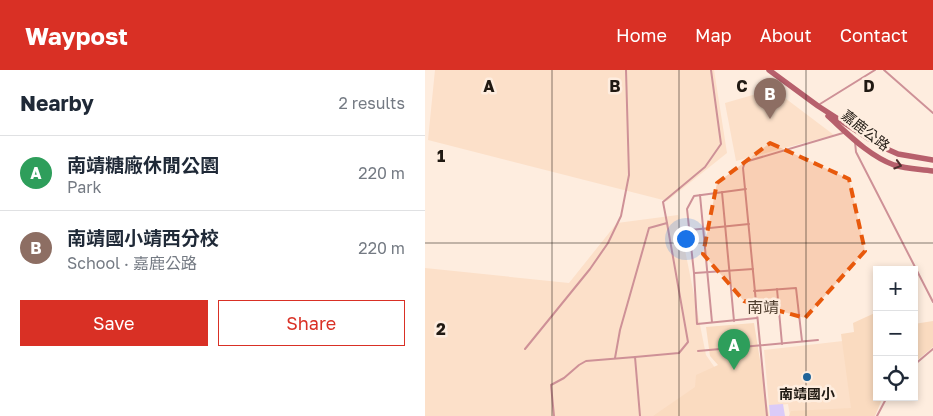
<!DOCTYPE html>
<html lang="en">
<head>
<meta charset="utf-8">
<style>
	body { margin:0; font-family:"Golos Text","Noto Sans TC",sans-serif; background:#f6f6f7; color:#1f2937 }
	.controls { position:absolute; right:15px; bottom:15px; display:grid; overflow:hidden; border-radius:0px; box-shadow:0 2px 8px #0003 }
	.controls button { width:45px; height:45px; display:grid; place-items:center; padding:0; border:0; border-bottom:1px solid #e0e1e3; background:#fff; color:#1f2937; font:25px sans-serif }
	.you { position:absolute; left:260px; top:168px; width:18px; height:18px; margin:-12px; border:4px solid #fff; border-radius:50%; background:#1a73e8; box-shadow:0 0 0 8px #1a73e833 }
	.badge { display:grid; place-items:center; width:32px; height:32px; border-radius:50%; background:#d93025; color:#fff; font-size:16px; font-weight:700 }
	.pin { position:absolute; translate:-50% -41px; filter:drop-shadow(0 1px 2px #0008) }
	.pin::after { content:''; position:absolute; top:26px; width:18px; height:15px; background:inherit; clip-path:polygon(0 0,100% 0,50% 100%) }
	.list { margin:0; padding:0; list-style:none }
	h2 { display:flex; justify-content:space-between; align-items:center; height:65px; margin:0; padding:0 20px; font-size:21px }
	h2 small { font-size:16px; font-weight:400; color:#747a83 }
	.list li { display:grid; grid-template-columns:32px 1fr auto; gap:15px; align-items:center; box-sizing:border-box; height:75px; padding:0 20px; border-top:1px solid #e0e1e3 }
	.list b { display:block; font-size:19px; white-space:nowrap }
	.list p { margin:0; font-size:16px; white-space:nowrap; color:#747a83 }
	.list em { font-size:16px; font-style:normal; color:#747a83 }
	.actions { display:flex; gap:10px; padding:15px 20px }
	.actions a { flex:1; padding:11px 0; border:1px solid #d93025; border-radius:0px; text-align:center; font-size:18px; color:#d93025 }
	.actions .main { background:#d93025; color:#fff }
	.icon { flex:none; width:28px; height:28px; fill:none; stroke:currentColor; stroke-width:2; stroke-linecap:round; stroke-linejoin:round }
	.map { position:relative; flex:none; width:508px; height:346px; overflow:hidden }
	header { display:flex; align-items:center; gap:30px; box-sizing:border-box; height:70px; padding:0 25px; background:#d93025; color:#fff }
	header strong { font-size:24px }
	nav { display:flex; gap:28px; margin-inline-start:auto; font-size:18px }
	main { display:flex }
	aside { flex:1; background:#fff }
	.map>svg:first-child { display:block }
</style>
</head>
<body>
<header>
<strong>Waypost</strong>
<nav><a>Home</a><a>Map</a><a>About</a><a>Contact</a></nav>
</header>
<main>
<aside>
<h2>Nearby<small>2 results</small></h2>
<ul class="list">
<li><span class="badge" style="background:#2e9e5b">A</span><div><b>南靖糖廠休閒公園</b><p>Park</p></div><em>220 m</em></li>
<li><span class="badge" style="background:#8d6e63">B</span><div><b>南靖國小靖西分校</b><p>School · 嘉鹿公路</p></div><em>220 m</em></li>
</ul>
<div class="actions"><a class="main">Save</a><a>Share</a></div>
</aside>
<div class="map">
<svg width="508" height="346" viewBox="0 0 508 346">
	<rect width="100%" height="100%" fill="#feeddf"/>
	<!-- built -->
	<g fill="#fce0c9">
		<path d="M10,0h279l13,83 -60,48 -239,-61z"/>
		<path d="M348,19l61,46 -98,26 -11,-58z"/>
		<path d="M253,145l28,140 26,37 29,24h-336v-148l144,15 48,-60z"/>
		<path d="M418,271l12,71 -65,4 -2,-12 -19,2 -5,-56z"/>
	</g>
	<!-- green -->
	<g fill="#fadbc0">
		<path d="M452,242v85h6l-8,19h-86l2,-5 60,-3 -10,-74 13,-2 -1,-9z"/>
		<path d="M508,251v26l-19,16v-39z"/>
		<path d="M329,253l15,93h-116l42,-29 1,-12 22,-10 -8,-9 -4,-29z"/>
	</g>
	<!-- building -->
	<path fill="#dbcbf8" d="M358,334l2,12h-15l-1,-11z"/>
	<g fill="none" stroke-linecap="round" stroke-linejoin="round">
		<!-- service -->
		<g stroke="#ce9197" stroke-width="2">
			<path d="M459,0l49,43"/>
			<path d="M395,34l55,-34"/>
			<path d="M430,72l1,10 77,150"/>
			<path d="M321,119l-52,7 -7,13 7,64 3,51 60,-6"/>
			<path d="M297,122l12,129"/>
			<path d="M275,125l12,127"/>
			<path d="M242,153l-4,-21 42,-35 16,-23 -10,-74"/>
			<path d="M265,160l59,-6"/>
			<path d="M270,203l58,-4"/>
			<path d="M352,219l5,55"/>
			<path d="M329,221l42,-3 6,53"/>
			<path d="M100,279l65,-80 18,-26 13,-27 8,-41 -3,-105"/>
			<path d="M273,281l120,-11"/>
			<path d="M190,288l5,-28 29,-102 18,-5 21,119 -9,11 -44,4"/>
			<path d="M489,295l19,-16"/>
			<path d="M129,346l-3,-31 13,-7 15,-13 7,-4 49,-4 5,59"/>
			<path d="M342,346l-24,-248 2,-6 98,-29"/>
			<path d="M452,346l10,-19"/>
		</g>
		<!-- secondary -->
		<g stroke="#b7606c" stroke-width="5.5">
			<path d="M344,0l49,36 62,40 18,8 35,6"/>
			<path d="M403,46c20,18 41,40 66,49 13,4 26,4 39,6"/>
		</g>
	</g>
	<!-- one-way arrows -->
	<defs><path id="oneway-chevron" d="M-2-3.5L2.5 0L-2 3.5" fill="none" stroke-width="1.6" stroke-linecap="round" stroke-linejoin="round" transform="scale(1.25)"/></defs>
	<use stroke="#4d2e2d" href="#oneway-chevron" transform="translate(473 95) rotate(17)"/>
	<!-- marked area -->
	<path fill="#e8590c" fill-opacity="0.2" stroke="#e8590c" stroke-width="4" stroke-dasharray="10 6" stroke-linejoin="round" d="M345,73l79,36 16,72 -60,67 -61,-17 -41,-47 14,-71z"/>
	<!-- grid -->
	<path fill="none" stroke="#201912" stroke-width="1" stroke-opacity="0.55" d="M127,0v346M254,0v346M381,0v346M0,173h508"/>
	<!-- markers -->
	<circle fill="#206499" stroke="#feeddf" stroke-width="2" cx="382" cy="307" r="5"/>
	<g text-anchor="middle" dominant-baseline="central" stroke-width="5" stroke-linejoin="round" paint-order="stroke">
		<!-- street labels -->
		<g font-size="14" fill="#201912" stroke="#feeddf">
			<text transform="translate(441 60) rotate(38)">嘉鹿公路</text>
		</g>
		<!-- poi labels -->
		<g font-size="14" font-weight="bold" fill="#201912" stroke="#feeddf">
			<text x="382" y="323">南靖國小</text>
		</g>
		<!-- quarter labels -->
		<g font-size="16" fill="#503f30" stroke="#feeddf">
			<text x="338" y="237">南靖</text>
		</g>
	</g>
	<g font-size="16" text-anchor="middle" font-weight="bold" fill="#201912" stroke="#feeddf" stroke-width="5" stroke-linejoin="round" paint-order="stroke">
		<text x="64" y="22">A</text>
		<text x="190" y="22">B</text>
		<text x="317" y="22">C</text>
		<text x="444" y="22">D</text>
		<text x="16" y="92">1</text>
		<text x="16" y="265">2</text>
	</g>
</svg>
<div class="controls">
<button>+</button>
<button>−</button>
<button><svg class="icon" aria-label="locate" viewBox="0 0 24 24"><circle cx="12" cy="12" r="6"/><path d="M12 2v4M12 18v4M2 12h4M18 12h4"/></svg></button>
</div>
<div class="you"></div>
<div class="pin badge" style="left:309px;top:300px;background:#2e9e5b">A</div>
<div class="pin badge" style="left:345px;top:49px;background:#8d6e63">B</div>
</div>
</main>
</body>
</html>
